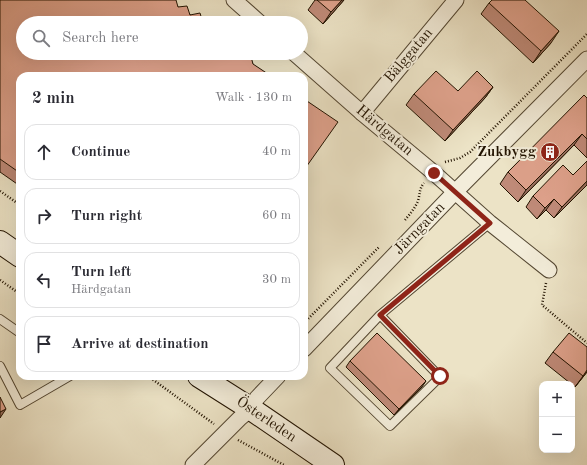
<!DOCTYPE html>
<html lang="en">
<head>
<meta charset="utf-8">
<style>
	body { margin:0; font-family:"Old Standard TT",serif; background:#f7f7f7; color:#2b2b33 }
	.controls { position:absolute; right:12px; bottom:12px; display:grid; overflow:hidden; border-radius:8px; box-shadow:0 4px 16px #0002 }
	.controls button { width:36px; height:36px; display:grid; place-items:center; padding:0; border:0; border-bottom:1px solid #e1e1e2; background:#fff; color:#2b2b33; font:20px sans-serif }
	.stop { position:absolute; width:12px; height:12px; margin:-9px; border:3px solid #8f2418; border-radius:50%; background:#fff }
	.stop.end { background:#8f2418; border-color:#fff; box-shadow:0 1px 4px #0008 }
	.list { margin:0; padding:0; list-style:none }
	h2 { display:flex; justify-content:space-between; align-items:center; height:52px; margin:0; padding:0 16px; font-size:17px }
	h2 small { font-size:13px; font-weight:400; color:#7c7c81 }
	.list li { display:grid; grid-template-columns:26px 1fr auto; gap:12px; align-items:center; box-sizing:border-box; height:56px; margin:0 8px 8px; padding:0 8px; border:1px solid #e1e1e2; border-radius:12px }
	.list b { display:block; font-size:15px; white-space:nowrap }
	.list p { margin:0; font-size:13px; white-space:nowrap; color:#7c7c81 }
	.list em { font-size:13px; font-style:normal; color:#7c7c81 }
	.icon { flex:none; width:22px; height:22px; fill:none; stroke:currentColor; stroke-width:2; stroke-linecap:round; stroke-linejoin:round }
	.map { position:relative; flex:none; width:587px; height:465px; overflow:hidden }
	.search { position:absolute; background:#fff; box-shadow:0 4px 16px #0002; left:16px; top:16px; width:292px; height:44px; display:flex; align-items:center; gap:10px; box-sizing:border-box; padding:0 14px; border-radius:22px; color:#7c7c81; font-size:15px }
	.panel { position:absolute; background:#fff; box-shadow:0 4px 16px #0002; left:16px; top:72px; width:292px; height:308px; border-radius:12px }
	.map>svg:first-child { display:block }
</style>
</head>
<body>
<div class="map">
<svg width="587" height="465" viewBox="0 0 587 465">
	<rect width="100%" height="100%" fill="#ece3c6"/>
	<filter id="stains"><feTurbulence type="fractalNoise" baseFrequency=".005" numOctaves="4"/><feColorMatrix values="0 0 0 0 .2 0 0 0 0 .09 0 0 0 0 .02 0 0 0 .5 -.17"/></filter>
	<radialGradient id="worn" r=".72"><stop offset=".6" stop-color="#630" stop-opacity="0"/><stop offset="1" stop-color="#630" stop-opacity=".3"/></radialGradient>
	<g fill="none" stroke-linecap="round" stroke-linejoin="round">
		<!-- service casing -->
		<g stroke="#544732" stroke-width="10">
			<g id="service">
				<path d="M380,315l60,62 -50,49 -60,-58 50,-53 110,-92"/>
				<path d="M0,319l20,14"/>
				<path d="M0,366l20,39 50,-29"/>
			</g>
		</g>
		<!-- minor casing -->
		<g stroke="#544732" stroke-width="17">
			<g id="minor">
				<path d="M234,0l26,23"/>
				<path d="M294,53l68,60 72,60 56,50 59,47"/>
				<path d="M362,113l94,-113"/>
				<path d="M304,349l151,-157 132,-133"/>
				<path d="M193,465l47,-47 11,-9 6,-11 21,-22"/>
			</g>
		</g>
		<!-- secondary casing -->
		<g stroke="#221300" stroke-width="24">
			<g id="secondary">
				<path d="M0,242l20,14"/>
				<path d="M199,376l52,33 82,56"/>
			</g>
		</g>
		<!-- path -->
		<g stroke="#221300" stroke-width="2.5" stroke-dasharray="1 2" stroke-linecap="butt">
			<path d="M445,162l15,-4 10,-6 117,-118"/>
			<path d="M0,191l20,14"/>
			<path d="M405,220c5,-6 10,-12 13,-19 2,-7 1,-12 6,-18"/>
			<path d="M0,280l20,14"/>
			<path d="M546,283l-4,22 45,38"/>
			<path d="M304,323l75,-76"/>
			<path d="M148,376l66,48"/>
			<path d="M238,440l46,25"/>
		</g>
		<!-- service -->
		<use href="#service" stroke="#f3edda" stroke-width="8"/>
		<!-- minor -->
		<use href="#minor" stroke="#f3edda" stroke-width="15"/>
		<!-- secondary -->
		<use href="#secondary" stroke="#f3edda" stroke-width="22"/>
	</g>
	<!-- wall -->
	<g fill="#bf8a78" stroke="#221300">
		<path d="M0,0l178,7 25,16h-180l230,41 -233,12v110l-20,-14z"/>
		<path d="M315,0h29l-21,24 -15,-14z"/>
		<path d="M489,3l62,40 -18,20 -52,-49z"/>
		<path d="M493,87l-8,11 -40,43 -39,-36 8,-11 44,-3z"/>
		<path d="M587,98v60l-13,-13 -56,57 -18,-18 8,-12z"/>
		<path d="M587,161v24l-33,33 -8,-8 -9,9 -11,-12 7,-11 40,-21z"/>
		<path d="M587,347v25l-12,15 -30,-24 8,-11z"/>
		<path d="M350,361l72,26 -28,28 -48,-48z"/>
	</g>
	<!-- shaded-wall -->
	<g fill="#9b7161" stroke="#221300">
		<path d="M342,0h2l-21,24 8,-12z"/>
		<path d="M559,31l-8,12 -18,20 8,-12z"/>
		<path d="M493,87l-8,11 -40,43 8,-11z"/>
		<path d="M582,134l-8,11 -56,57 8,-12z"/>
		<path d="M587,181v4l-33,33 8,-11z"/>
		<path d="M554,199l-8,11 -9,9 8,-11z"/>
		<path d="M587,370v2l-12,15 8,-11z"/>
		<path d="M426,381l-4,6 -28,28 5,-6z"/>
		<path d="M6,409l-6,9v-6z"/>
	</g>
	<!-- building -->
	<g fill="#dea18b" stroke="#221300">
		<path d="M0,0h176l2,7 9,-1 3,9 10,-2 3,10h-180v30h227l3,11 18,12h-251v97l-20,-14z"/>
		<path d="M317,0h25l-11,12z"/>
		<path d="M492,0h33l34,31 -18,20 -52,-48z"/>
		<path d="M436,71l22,20 19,-20 16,16 -40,43 -39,-36z"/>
		<path d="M584,95l3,3v41l-5,-5 -56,56 -18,-18z"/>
		<path d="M304,99l34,23 -34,48z"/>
		<path d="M587,161v20l-25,26 -8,-8 -9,9 -12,-12 30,-31 10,10z"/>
		<path d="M377,333l49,48 -27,28 -49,-48z"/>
		<path d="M569,333l18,14v23l-4,6 -30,-24z"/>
		<path d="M0,397l6,12 -6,3z"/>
	</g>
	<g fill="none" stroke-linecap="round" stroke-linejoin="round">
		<!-- route -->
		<path stroke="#8f2418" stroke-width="5" d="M434,173l56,50 -110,92 60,61"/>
	</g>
	<!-- icons -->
	<defs>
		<g id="building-disc" transform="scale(1)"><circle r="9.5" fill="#8f2418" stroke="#f3edda"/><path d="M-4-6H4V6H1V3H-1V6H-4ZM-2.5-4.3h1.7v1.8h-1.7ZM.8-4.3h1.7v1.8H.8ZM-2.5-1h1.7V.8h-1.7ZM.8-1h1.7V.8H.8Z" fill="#fff"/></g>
	</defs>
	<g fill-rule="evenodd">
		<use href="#building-disc" x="550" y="152"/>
	</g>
	<g text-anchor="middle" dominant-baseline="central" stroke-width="4" stroke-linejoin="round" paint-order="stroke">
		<!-- street labels -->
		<g font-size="15" fill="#221300" stroke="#f3edda">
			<text transform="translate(409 56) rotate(-50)">Bälggatan</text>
			<text transform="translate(384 131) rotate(40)">Härdgatan</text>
			<text transform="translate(420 229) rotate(-46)">Järngatan</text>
			<text transform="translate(266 420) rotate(34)">Österleden</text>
		</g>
		<!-- poi labels -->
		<g font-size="15" font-weight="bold" fill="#221300" stroke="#f3edda" text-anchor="end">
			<text x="536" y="152">Zukbygg</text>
		</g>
	</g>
	<rect width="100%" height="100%" filter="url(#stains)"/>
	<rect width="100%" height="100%" fill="url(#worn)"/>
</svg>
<div class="controls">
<button>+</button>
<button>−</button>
</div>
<div class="stop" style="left:440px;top:376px"></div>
<div class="stop end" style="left:434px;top:173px"></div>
<div class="search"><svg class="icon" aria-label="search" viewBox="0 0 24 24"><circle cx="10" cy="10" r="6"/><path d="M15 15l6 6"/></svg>Search here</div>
<section class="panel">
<h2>2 min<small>Walk · 130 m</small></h2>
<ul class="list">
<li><svg class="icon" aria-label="ahead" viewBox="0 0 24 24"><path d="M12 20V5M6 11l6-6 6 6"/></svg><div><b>Continue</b></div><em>40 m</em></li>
<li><svg class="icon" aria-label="right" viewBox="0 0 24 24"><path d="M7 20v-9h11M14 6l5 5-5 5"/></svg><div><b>Turn right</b></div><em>60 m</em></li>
<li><svg class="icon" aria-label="left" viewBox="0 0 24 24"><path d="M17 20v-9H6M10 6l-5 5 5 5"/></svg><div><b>Turn left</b><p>Härdgatan</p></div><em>30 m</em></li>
<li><svg class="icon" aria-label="arrive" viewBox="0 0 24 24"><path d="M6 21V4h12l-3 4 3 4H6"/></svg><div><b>Arrive at destination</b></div></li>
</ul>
</section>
</div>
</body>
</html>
